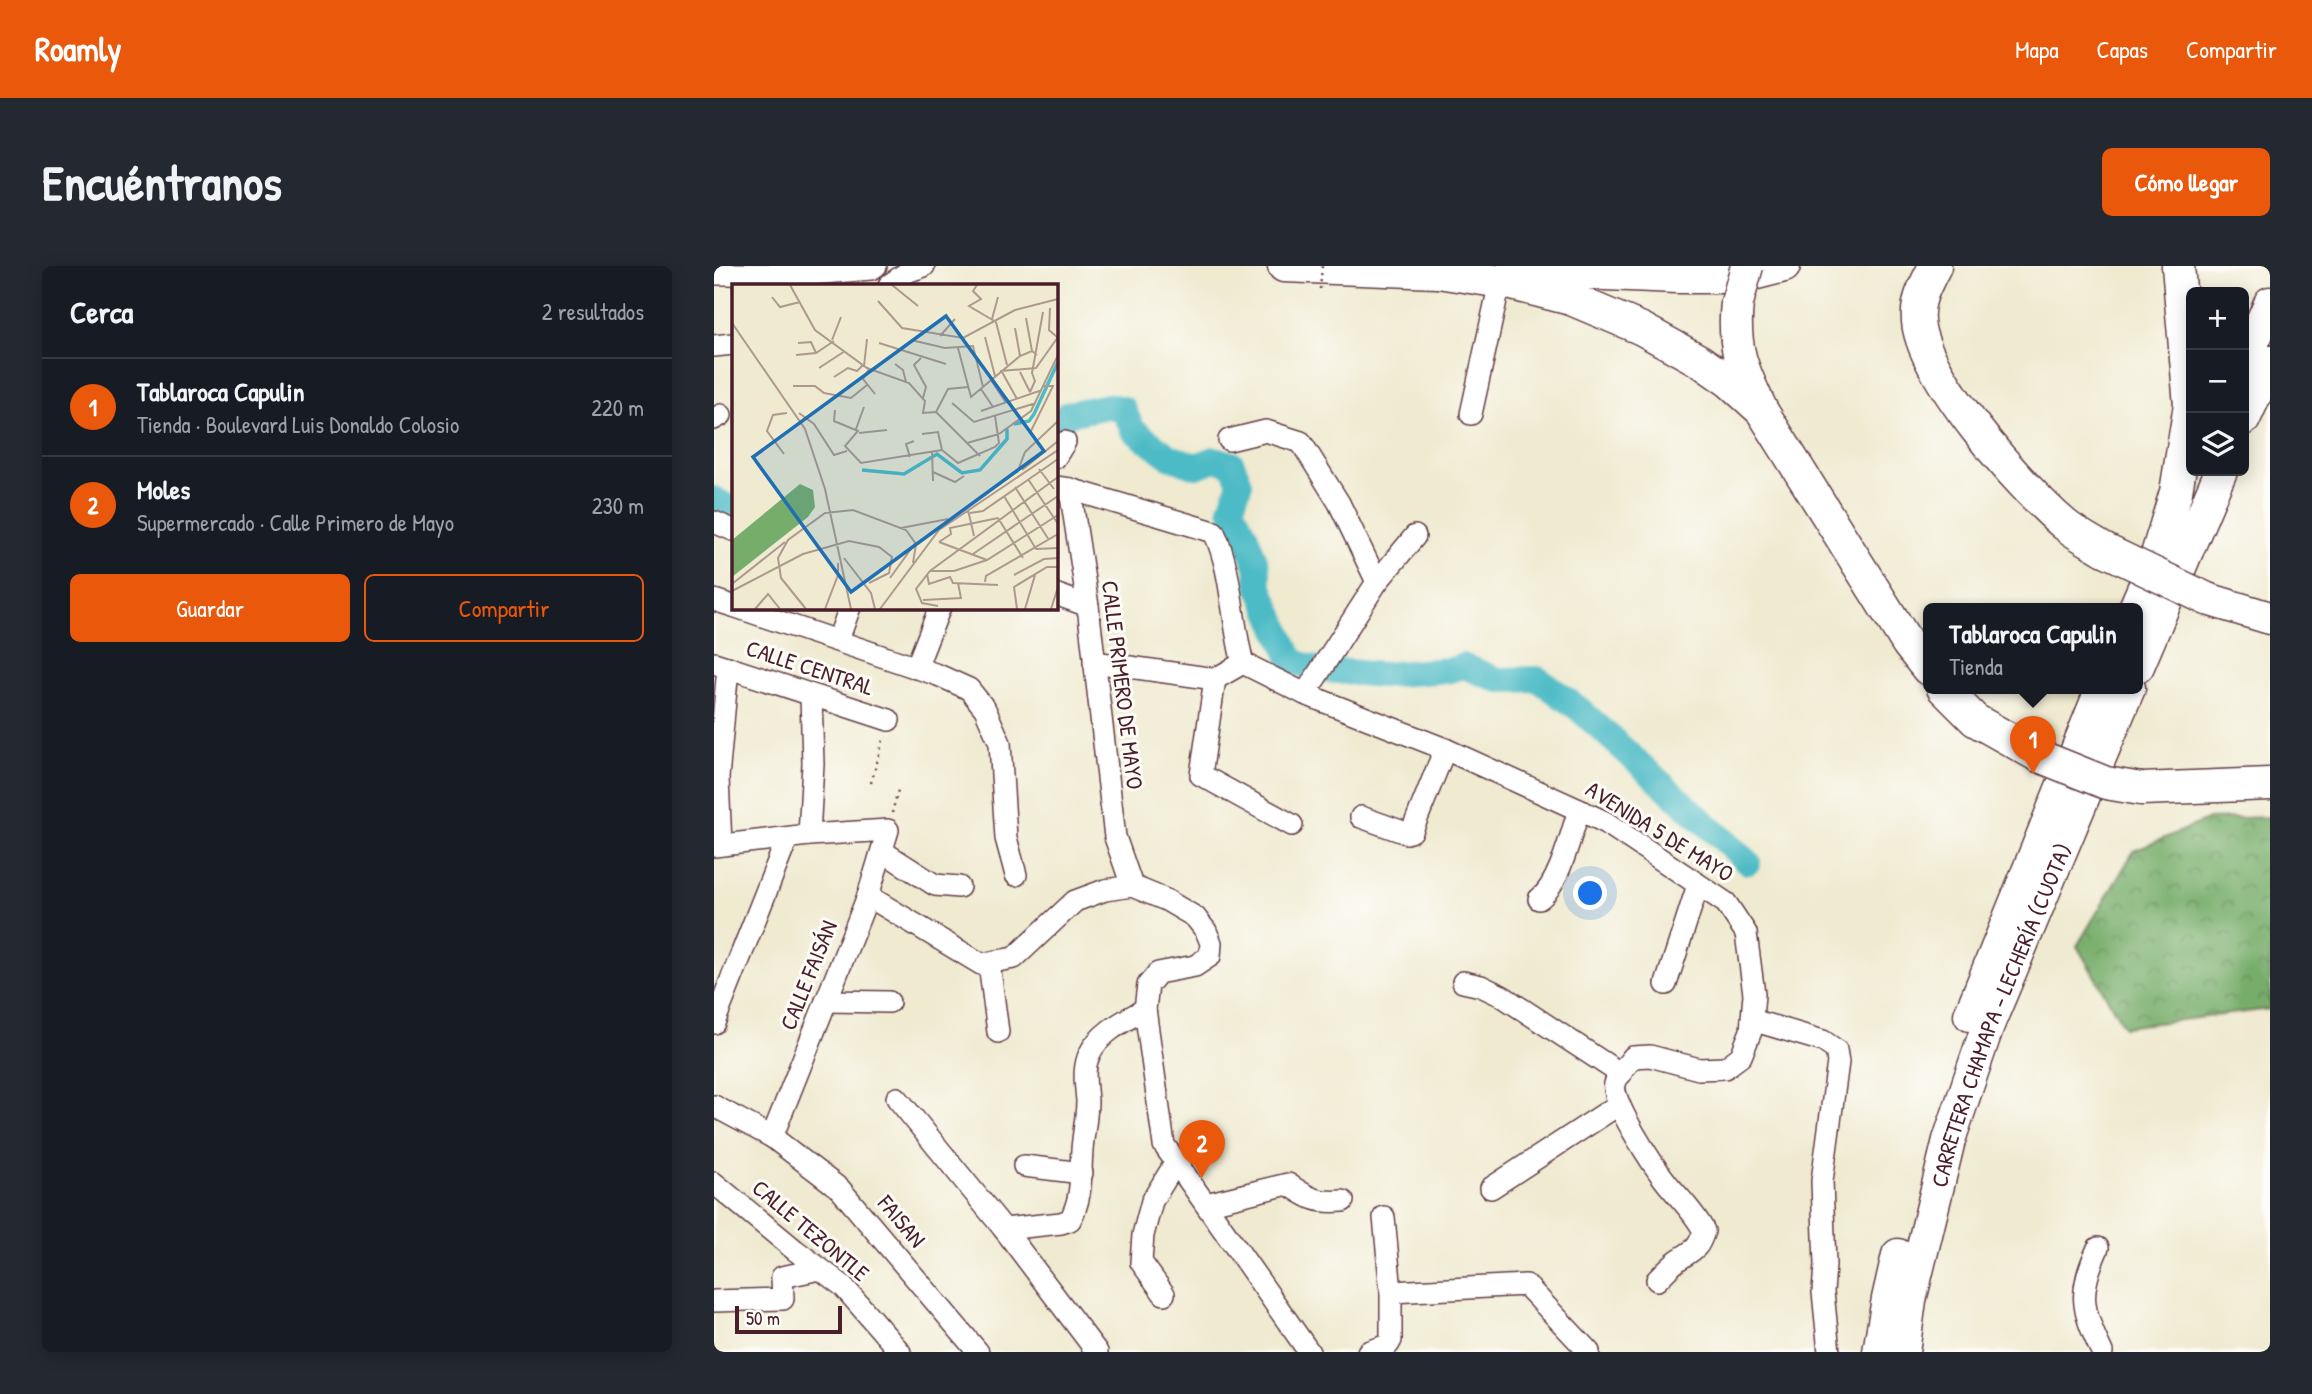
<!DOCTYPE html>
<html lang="es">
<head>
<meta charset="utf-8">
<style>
	body { margin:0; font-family:"Patrick Hand",sans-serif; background:#242831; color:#f1f3f6 }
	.controls { position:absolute; right:21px; top:21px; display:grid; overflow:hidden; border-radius:10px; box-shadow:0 4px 18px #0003 }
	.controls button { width:63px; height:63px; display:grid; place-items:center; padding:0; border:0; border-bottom:2px solid #363941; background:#171b24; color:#f1f3f6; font:35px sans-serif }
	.scale { position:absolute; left:21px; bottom:18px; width:107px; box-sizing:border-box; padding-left:7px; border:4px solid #4a1f2b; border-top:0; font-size:19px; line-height:24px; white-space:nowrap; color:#4a1f2b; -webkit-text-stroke:5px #fdfcf7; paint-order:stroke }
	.you { position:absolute; left:877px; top:628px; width:24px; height:24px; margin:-18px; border:5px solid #fff; border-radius:50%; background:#1a73e8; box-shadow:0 0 0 10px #1a73e833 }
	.badge { display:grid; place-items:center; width:46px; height:46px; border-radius:50%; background:#ea580c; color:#fff; font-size:23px; font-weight:700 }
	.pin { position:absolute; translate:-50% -58px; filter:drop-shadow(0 2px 4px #0008) }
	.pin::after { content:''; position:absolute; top:37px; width:24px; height:21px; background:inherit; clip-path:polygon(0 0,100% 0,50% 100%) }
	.popup { position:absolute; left:1209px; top:337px; width:220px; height:91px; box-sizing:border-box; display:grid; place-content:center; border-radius:10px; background:#171b24; filter:drop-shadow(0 2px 5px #0005); font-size:23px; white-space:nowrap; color:#9ea1a6 }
	.popup b { font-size:26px; color:#f1f3f6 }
	.popup::after { content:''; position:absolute; left:50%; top:100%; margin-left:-14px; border:14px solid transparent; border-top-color:#171b24 }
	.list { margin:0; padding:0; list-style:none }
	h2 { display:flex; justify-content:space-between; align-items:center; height:91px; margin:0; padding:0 28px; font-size:30px }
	h2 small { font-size:23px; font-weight:400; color:#9ea1a6 }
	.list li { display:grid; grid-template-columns:46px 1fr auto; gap:21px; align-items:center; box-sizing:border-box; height:98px; padding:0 28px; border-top:2px solid #363941 }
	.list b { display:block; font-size:26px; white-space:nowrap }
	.list p { margin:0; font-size:23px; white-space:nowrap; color:#9ea1a6 }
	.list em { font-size:23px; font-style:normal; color:#9ea1a6 }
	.actions { display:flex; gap:14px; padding:21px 28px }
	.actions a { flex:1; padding:16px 0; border:2px solid #ea580c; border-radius:10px; text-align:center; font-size:24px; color:#ea580c }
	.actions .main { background:#ea580c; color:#fff }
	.icon { flex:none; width:38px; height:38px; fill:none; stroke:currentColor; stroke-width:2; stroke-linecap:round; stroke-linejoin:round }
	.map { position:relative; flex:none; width:1556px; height:1086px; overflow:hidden; border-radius:10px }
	header { display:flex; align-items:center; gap:42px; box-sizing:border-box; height:98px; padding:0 35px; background:#ea580c; color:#fff }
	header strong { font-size:33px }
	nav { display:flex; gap:38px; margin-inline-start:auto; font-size:24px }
	.intro { display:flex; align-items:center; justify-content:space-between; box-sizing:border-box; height:168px; padding:0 42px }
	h1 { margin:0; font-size:49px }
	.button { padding:18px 32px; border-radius:10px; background:#ea580c; color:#fff; font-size:24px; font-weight:700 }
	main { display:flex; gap:42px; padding:0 42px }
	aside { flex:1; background:#171b24; border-radius:10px; box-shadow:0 4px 18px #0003 }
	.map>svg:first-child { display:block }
</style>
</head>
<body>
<header>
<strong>Roamly</strong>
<nav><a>Mapa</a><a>Capas</a><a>Compartir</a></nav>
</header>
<div class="intro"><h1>Encuéntranos</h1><a class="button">Cómo llegar</a></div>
<main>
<aside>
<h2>Cerca<small>2 resultados</small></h2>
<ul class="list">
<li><span class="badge">1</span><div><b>Tablaroca Capulin</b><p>Tienda · Boulevard Luis Donaldo Colosio</p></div><em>220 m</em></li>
<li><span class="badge">2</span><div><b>Moles</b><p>Supermercado · Calle Primero de Mayo</p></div><em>230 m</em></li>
</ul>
<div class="actions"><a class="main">Guardar</a><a>Compartir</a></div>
</aside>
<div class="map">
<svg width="1556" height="1086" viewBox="0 0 1556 1086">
	<defs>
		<pattern id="forest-crowns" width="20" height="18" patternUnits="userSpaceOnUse" patternTransform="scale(1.75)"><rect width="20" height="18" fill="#77ad6b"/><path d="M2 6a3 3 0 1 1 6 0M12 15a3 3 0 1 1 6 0" fill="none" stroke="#648c58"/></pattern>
	</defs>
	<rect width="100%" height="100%" fill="#fdfcf7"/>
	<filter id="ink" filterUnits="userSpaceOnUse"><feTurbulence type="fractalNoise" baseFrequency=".0143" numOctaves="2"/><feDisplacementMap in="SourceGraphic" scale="14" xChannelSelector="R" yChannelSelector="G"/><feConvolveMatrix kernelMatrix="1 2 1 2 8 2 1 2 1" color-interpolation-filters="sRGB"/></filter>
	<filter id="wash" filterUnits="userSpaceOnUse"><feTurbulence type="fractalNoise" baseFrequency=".00686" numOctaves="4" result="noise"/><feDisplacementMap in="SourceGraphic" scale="28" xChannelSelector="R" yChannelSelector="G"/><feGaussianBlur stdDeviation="1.57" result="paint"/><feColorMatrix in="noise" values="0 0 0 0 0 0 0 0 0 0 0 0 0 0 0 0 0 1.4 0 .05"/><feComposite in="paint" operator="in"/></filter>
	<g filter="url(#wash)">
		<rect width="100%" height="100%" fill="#efead0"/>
		<!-- forest -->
		<path fill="url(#forest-crowns)" stroke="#60664b" stroke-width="2" d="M1556,551v192l-146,18 -47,-81 57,-95 75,-32z"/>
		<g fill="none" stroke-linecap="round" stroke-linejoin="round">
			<!-- river -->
			<g stroke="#4dbbc6" stroke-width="26">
				<path d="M341,161l13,-13 40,-8 15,3 10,21 37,27 26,9 19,-7 17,5 8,19 -9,26 14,24 12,33 2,20 33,75 23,8 66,6 70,-5 12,-4 36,14 39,-1 41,30 169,153"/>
				<path d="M0,233l19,11"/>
			</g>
		</g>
	</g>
	<g filter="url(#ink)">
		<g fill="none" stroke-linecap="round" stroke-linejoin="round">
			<!-- minor casing -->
			<g stroke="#633d44" stroke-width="24">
				<g id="minor">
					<path d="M0,8h97l60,-5 5,-3"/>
					<path d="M175,19l20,-14 15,-5"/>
					<path d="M0,80l19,-2"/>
					<path d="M757,148l29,-132"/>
					<path d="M0,153l7,-4"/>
					<path d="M515,174l37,-9 35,11 38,61 38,79"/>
					<path d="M341,192l10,-16"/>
					<path d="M341,221l15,2 144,43c19,41 17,88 29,131l62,31 140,55 134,61 26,12 121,81 20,30 8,61 -3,37 -10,25 -16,12 -26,1 -49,-13 -17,1c-6,8 -16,18 -18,27 -5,17 40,84 52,99 13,16 28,30 37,48 -6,19 -10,18 -26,29 -7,5 -14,13 -21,20"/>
					<path d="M356,223l18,117 27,231 17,49"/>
					<path d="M0,256l19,8"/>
					<path d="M341,328l33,12"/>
					<path d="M0,334l19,6"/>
					<path d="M22,341l202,68 31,14 16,20 15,34 6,95 10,37"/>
					<path d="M124,374l12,-33"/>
					<path d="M380,396l121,17"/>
					<path d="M0,397l175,57"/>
					<path d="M529,397l-28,16 -14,96 91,50"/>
					<path d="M202,402l24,-61"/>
					<path d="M591,428l72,-112 38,-46"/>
					<path d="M647,551l45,16 6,-2 33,-82"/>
					<path d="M95,569l4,-71 -2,-69"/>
					<path d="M7,579l-3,-67 10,-111"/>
					<path d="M0,580l95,-11 79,-5 -20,66 -96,241"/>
					<path d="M168,585l53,34 24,2"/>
					<path d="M154,630l113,68 33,-6 61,-57 30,-11 27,-4 34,14 29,17 11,14 5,12 -1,13 -15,10 -37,7 -10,12 -3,24 19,136 145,207"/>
					<path d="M825,633c20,-14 32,-65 40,-89"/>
					<path d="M275,697l9,69"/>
					<path d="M749,716l18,4 21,10 119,78"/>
					<path d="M952,718l32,-99"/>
					<path d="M112,735l63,1"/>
					<path d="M1038,754l71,21 13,9 2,12 -16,119 3,84 -2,27 6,60"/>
					<path d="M0,757l73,-184"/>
					<path d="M183,832l107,131 93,123"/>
					<path d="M0,840l58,31 68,52 138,163"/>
					<path d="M310,900l58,7"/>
					<path d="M0,917l81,67 48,36 57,66"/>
					<path d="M777,922l127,-83"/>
					<path d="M492,938l82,-20c22,15 28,19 55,17"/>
					<path d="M290,963l57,-6 9,-3c13,-23 10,-45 12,-70 1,-16 5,-32 5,-49 -1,-16 -5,-32 3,-48 10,-21 36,-33 55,-44"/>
					<path d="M1384,982c-20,44 -17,61 4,104"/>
					<path d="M677,1026l135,-7 63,67"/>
					<path d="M450,1028l-23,-32 2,-27 9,-34 24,-39"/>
					<path d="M0,1035l69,-2 -1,-22 38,-8"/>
					<path d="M654,1086l20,-7 3,-5v-48l-7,-75"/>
				</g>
			</g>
			<!-- highway casing -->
			<g stroke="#633d44" stroke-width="35">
				<g id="highway">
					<path d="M570,0l154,6 70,11 63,16 71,30 58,32 30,21 32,29"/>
					<path d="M1221,0c-9,18 -19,34 -17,55 4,55 104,167 146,203 12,10 28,18 41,26"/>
					<path d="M799,4l164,7h64l43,-11"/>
					<path d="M1023,37c-5,46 6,68 25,108l146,233 20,25"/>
					<path d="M1530,97l26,-60"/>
					<path d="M1530,153l26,-57"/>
					<path d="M1442,292l20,-66 14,-87 -12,-139"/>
					<path d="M1493,333l63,19"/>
					<path d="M1421,342l26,-60"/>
					<path d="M1424,400l83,-195"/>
					<path d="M1229,422l32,32 64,36"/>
					<path d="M1427,523l129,-5"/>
					<path d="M1256,749l132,-327"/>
					<path d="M1165,1086l9,-53 10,-44"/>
					<path id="s1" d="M1189,1086l7,-52 39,-160 39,-115 141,-337"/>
				</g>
			</g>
			<!-- path -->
			<g stroke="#633d44" stroke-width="2.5" stroke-dasharray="2 5" stroke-linecap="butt">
				<path d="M157,517l13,-46"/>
				<path d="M178,547l6,-23"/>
			</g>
			<!-- minor -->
			<use href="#minor" stroke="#fff" stroke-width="21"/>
			<!-- highway -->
			<use href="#highway" stroke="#fff" stroke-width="32"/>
			<!-- highway-bridge casing -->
			<g stroke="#633d44" stroke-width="35" stroke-linecap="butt">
				<g id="highway-bridge">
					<path d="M1023,37l10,-37"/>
					<path d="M1391,284l102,49"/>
					<path d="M1325,490l67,27 35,6"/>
				</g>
			</g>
			<!-- path-bridge -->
			<path stroke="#633d44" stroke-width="2.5" stroke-dasharray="2 5" stroke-linecap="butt" d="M606,23l2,-23"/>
			<!-- highway-bridge -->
			<use href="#highway-bridge" stroke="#fff" stroke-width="32"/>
		</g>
	</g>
	<g text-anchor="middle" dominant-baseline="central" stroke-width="6" stroke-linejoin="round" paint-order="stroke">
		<!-- street labels -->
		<g font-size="23" fill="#4a1f2b" stroke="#fdfcf7">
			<text transform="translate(96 401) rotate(18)">CALLE CENTRAL</text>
			<text transform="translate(409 419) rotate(83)">CALLE PRIMERO DE MAYO</text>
			<text transform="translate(946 565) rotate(32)">AVENIDA 5 DE MAYO</text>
			<text transform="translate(94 709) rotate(-68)">CALLE FAISÁN</text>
			<text stroke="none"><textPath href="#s1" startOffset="352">CARRETERA CHAMAPA - LECHERÍA (CUOTA)</textPath></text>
			<text transform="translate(188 955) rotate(50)">FAISAN</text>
			<text transform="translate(97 964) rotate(40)">CALLE TEZONTLE</text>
		</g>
	</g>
	<!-- overview -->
	<g transform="translate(18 18)">
		<rect width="326" height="326" fill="#efead0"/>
		<path d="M68,200l13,6 2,17 -7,10 -76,60v-37z" fill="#77ad6b"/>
		<path fill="none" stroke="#4dbbc6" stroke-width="3.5" d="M282,140l15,-3 5,-7 24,-52M130,186l42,4 33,-20 25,19 18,-3 27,-31v-10"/>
		<path fill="none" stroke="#ad998e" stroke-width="2" d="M58,1l25,45 52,38 42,15 16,18 -2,12 13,-1 12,-23 20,-2M160,1l26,21M245,1l-4,6 8,8 -12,7 27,16M40,13l8,10 20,-5M146,17l24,27 61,10 52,-28 43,-11M318,24l-1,22 8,7M294,34l6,33M260,35l6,-22M264,38l11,43M0,39l73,106 20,60 26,120M283,44l5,28M208,52l15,-17M253,53l10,39M100,56l9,-23M179,56l34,8 28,-2 10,41M66,59l13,-1 5,11M147,59l67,21M226,64l13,49 49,-41 12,-5 5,4M64,71l20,-2 18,-12M189,74l-7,7 12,22 -3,11M163,80l8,6 3,12M132,82l3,-27M87,84l26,-17M137,85l-6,10 12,15M268,87l36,-3 22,-31M270,88l15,27M288,88l10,20M102,93l14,-9 9,3 6,-6M259,96l15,23M61,102h22l9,7 27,5 16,-13M249,105l12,18M298,108l5,-11 -3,-8 11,-61M220,119l22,19 62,-19M103,126l-1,11 24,10 -13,15 16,17 81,-13M249,127l61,-21M204,128l44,44M67,129l15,11 20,31 13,-4M124,145l8,-22M127,149l28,-3M298,149l23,-47h-9M190,150l16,-2 4,18M267,150l32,-23 27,-56M235,159l32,-9M210,166l16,13 37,-16 4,-4 -4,-27M200,167l1,30M52,170l-17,-23 6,-16 14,-2M178,173l-4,-13 8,-3M307,185l15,20M290,186l36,-29M201,188l22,10 9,-6M285,189l8,-21 33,-31M296,195l30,45M283,203l34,53M272,212l32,53M236,226l6,26M238,229l13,-2 75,-52M266,234l25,40M169,244l47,-9M207,258l12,-8 -1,-6 48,-10M207,258l48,18M304,265l22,-1M241,270l85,-58M112,274l27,35 4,16M198,287h24l33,-11 71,-45M195,290l2,10 21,-7 3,6 45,2M282,291l30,-16 14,-1M158,294l26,-36M253,298l1,-6 72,-42M0,300l53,-42M0,307l71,-37 46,-13 30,6 13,10 -3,16 -20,10M191,316l38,-2 -3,-15M206,322l-16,-3 -6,-14 14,-18 128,-94M23,325l13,-15 12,15M74,325l-25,-31 -3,-20 10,-18 37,-27 28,-3 53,20 10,14 -3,19M93,325l13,-34v-12M148,325l59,-79 119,-80M285,325l-3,-22 33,-20h11M293,325l10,-34M319,325l7,-22"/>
		<path fill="#1f6fb2" fill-opacity="0.15" stroke="#1f6fb2" stroke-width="3.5" d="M214,32l98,135 -193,141 -98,-135z"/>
		<rect width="326" height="326" fill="none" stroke="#4a1f2b" stroke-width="3.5"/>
	</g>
</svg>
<div class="controls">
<button>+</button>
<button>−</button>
<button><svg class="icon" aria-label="layers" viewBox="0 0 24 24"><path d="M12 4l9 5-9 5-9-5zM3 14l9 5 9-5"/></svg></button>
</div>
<div class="scale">50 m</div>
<div class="you"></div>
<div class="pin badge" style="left:1319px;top:508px">1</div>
<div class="popup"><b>Tablaroca Capulin</b>Tienda</div>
<div class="pin badge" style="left:488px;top:912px">2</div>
</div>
</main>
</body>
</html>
